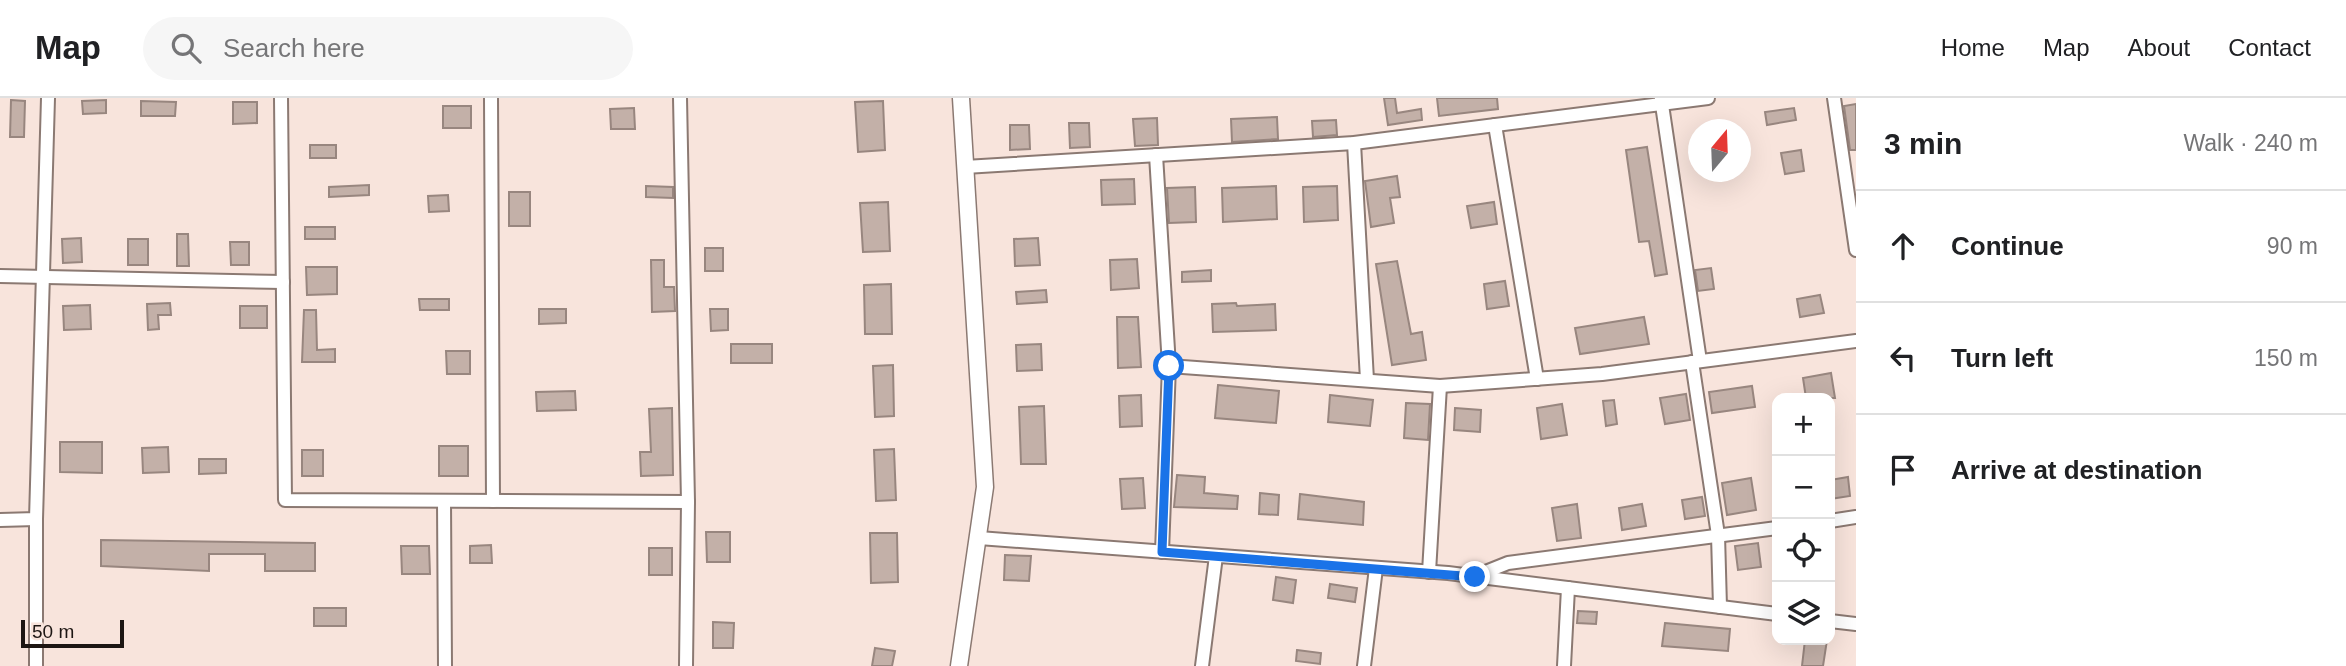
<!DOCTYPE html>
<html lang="en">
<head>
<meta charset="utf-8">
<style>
	body { margin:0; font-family:Helvetica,sans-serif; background:#f6f6f6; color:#202124 }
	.controls { position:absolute; right:21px; bottom:21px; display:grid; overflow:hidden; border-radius:14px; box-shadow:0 7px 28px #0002 }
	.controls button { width:63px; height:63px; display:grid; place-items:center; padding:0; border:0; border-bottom:2px solid #e0e0e0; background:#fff; color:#202124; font:35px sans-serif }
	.compass { position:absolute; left:1688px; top:21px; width:63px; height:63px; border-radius:50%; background:#fff; box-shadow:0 7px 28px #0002; rotate:19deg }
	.scale { position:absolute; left:21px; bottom:18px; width:103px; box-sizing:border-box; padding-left:7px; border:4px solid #1d1613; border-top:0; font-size:19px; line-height:24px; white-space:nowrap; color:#1d1613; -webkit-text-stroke:5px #f8e4dc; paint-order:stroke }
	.stop { position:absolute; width:21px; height:21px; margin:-16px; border:5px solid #1a73e8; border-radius:50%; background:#fff }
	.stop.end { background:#1a73e8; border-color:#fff; box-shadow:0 2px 7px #0008 }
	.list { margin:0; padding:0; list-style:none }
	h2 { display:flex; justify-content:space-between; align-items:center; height:91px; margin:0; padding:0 28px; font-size:30px }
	h2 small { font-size:23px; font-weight:400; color:#757577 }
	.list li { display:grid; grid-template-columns:46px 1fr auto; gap:21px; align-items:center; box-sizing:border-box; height:112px; padding:0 28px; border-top:2px solid #e0e0e0 }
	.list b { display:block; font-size:26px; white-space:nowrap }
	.list em { font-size:23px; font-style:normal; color:#757577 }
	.icon { flex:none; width:38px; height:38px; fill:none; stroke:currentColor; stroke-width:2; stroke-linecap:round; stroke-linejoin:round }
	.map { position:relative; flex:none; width:1856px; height:568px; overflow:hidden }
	header { display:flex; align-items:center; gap:42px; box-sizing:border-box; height:98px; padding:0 35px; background:#fff; border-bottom:2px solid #e0e0e0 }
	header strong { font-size:33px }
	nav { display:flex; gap:38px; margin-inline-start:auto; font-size:24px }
	.search { width:490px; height:63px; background:#f6f6f6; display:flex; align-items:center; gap:18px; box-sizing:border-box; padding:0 24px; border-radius:38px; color:#757577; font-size:26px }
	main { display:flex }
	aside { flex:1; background:#fff }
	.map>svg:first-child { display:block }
</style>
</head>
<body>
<header>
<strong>Map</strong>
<div class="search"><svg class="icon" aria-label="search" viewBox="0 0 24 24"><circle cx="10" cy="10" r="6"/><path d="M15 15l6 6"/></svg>Search here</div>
<nav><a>Home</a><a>Map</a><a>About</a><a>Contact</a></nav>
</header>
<main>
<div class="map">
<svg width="1856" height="568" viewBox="0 0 1856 568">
	<rect width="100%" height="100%" fill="#f8e4dc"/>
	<!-- building -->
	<g fill="#c3b0a8" stroke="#98867f" stroke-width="2">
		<path d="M1384,0h11l2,15 24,-4 1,11 -34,5z"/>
		<path d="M1437,0h60l1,11 -59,7z"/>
		<path d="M11,2l14,1 -1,36h-14z"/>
		<path d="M106,2v13l-23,1 -1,-13z"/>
		<path d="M141,3l35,1 -1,14h-34z"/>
		<path d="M883,3l2,49 -27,2 -3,-50z"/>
		<path d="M233,4h24v21l-24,1z"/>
		<path d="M1856,6v46h-6l-6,-44z"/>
		<rect x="443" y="8" width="28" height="22"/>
		<path d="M634,10l1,21h-24l-1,-20z"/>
		<path d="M1794,10l2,12 -29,5 -2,-13z"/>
		<path d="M1277,19l1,22 -46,3 -1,-23z"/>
		<path d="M1157,20l1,27 -23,1 -2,-27z"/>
		<path d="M1336,22l1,15 -24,2 -1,-16z"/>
		<path d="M1069,25h20l1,24 -20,1z"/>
		<path d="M1010,27h19l1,24 -20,1z"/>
		<rect x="310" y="47" width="26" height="13"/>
		<path d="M1647,49l20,127 -12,2 -6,-35 -10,1 -13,-92z"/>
		<path d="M1801,52l3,21 -19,3 -4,-21z"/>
		<path d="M1397,78l3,21 -10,1 4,25 -23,4 -6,-46z"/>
		<path d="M1134,81l1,25 -33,1 -1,-25z"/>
		<path d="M369,87v10l-40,2v-10z"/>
		<path d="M646,88l27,1v11l-27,-1z"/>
		<path d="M1276,88l1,33 -54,3 -1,-34z"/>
		<path d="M1337,88l1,34 -34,2 -1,-35z"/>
		<path d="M1195,89l1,35 -27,1 -2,-35z"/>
		<rect x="509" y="94" width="21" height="34"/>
		<path d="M448,97l1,16 -20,1 -1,-16z"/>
		<path d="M888,104l2,49 -27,1 -3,-49z"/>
		<path d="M1494,104l3,22 -26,4 -4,-22z"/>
		<rect x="305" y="129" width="30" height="12"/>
		<path d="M177,136h11l1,32h-12z"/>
		<path d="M81,140l1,24 -19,1 -1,-24z"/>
		<path d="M1038,140l2,27 -25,1 -1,-27z"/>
		<rect x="128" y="141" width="20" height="26"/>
		<path d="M230,144h19v23h-18z"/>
		<rect x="705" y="150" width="18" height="23"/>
		<path d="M1137,161l2,29 -28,2 -1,-30z"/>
		<path d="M651,162h13v27h10l1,24 -23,1z"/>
		<path d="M1397,163l14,73 11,-2 4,28 -34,5 -16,-101z"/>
		<path d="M306,169h31v27l-30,1z"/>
		<path d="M1711,170l3,21 -16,2 -3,-21z"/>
		<path d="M1211,172v11l-29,1v-10z"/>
		<path d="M1505,183l4,25 -22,3 -3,-25z"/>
		<path d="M891,186l1,50h-27l-1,-49z"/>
		<path d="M1046,192l1,12 -30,2 -1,-12z"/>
		<path d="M1820,197l4,18 -24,4 -3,-18z"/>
		<path d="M419,201h30v11h-29z"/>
		<path d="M170,205l1,12h-13l1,14 -11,1 -1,-26z"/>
		<path d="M1236,205l1,3 38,-2 1,26 -63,2 -1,-28z"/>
		<path d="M90,207l1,24 -27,1 -1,-24z"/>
		<rect x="240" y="208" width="27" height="22"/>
		<path d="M539,211h27v14l-27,1z"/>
		<path d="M710,211h18v21l-17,1z"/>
		<path d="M304,212h12l1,40 18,-1v13h-33z"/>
		<path d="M1117,219h21l3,50 -23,1z"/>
		<path d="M1644,219l5,27 -69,10 -5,-26z"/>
		<rect x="731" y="246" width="41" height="19"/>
		<path d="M1041,246l1,26 -25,1 -1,-26z"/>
		<path d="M446,253h24v23h-23z"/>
		<path d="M893,267l1,51 -19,1 -2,-51z"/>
		<path d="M1831,275l4,25h-29l-3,-20z"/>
		<path d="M1218,287l61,6 -3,32 -61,-5z"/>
		<path d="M1752,288l3,21 -43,6 -3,-21z"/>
		<path d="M575,293l1,19 -39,1 -1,-19z"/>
		<path d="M1686,296l4,26 -25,4 -5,-26z"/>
		<path d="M1141,297l1,31 -22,1 -1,-31z"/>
		<path d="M1330,297l43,5 -3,26 -42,-4z"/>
		<path d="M1614,302l3,24 -11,2 -3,-25z"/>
		<path d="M1406,305l24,1 -2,36 -24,-2z"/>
		<path d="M1562,306l5,31 -26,4 -4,-31z"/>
		<path d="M1044,308l2,58h-25l-2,-57z"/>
		<path d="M672,310l1,67 -32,1 -1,-24h11l-2,-43z"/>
		<path d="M1455,310l26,2 -1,22 -26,-2z"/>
		<path d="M60,344h42v31l-42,-1z"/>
		<rect x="439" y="348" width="29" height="30"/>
		<path d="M168,349l1,25 -26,1 -1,-25z"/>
		<path d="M894,351l2,51 -20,1 -2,-51z"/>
		<rect x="302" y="352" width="21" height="26"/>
		<path d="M199,361h27v14l-27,1z"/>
		<path d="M1177,377l28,2 -1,16 34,3 -1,13 -63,-2z"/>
		<path d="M1848,379l2,19 -20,3v-19z"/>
		<path d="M1143,380l2,30 -23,1 -2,-30z"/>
		<path d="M1751,380l5,32 -29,5 -5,-32z"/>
		<path d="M1260,395l19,2 -1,20 -19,-1z"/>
		<path d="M1300,396l64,8 -1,23 -65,-6z"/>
		<path d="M1702,399l3,19 -20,3 -3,-19z"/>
		<path d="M1577,406l4,34 -24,3 -5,-33z"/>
		<path d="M1642,406l4,22 -24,4 -3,-22z"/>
		<path d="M706,434h24v30h-23z"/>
		<path d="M870,435h27l1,49 -27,1z"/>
		<path d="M101,442l214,3v28h-50v-17h-56v17l-108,-5z"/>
		<path d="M1758,445l3,24 -23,3 -3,-24z"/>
		<path d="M491,447l1,18h-22v-17z"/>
		<path d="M401,448h28l1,28h-28z"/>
		<rect x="649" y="450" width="23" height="27"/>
		<path d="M1005,457l26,1 -2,25 -25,-1z"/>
		<path d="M1276,479l20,3 -3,23 -20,-3z"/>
		<path d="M1330,486l27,4 -2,14 -27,-4z"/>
		<rect x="314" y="510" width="32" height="18"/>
		<path d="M1578,513l19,1 -1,12 -19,-1z"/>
		<path d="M713,524l21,1 -1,25h-20z"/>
		<path d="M1665,525l65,6 -2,22 -66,-5z"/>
		<path d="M1805,542h22l-4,26h-21z"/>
		<path d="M875,550l20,3 -3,15h-20z"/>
		<path d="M1297,552l24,3 -1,11 -24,-3z"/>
	</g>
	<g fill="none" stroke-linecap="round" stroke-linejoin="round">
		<!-- minor casing -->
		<g stroke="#8b7972" stroke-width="16">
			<g id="minor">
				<path d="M281,0l4,402 403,2"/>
				<path d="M491,0l2,403"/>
				<path d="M680,0l8,404 -2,164"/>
				<path d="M1661,0l39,263"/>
				<path d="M1834,0l22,152"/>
				<path d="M1495,27l42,254"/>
				<path d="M1354,45l13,237"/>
				<path d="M1156,57l13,211 -7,186"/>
				<path d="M965,69l389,-24 354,-45"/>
				<path d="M0,178l283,6"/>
				<path d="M1692,264l26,173 2,72"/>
				<path d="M1169,268l271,20 162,-12 254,-33"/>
				<path d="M444,403l1,165"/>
				<path d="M0,422l36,-1 12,-421"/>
				<path d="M1830,423l26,-4"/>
				<path d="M979,440l469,35 329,41"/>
				<path d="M1429,474l11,-186"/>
				<path d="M1478,477l30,-12 269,-35"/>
				<path d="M1830,523l26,3"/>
				<path d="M36,568v-147"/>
				<path d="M1202,568l14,-110"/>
				<path d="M1364,568l12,-98"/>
				<path d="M1564,568l4,-78"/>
			</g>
		</g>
		<!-- tertiary casing -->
		<g stroke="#8b7972" stroke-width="19">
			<path id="tertiary" d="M959,568l26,-179 -24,-389"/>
		</g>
		<!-- minor -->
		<use href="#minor" stroke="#fff" stroke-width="12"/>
		<!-- tertiary -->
		<use href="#tertiary" stroke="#fff" stroke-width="16"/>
	</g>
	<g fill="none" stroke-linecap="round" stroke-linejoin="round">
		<!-- route -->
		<path stroke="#1a73e8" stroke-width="9" d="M1169,268l-7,186 313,25"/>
	</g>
</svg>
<div class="controls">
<button>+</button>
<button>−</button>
<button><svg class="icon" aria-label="locate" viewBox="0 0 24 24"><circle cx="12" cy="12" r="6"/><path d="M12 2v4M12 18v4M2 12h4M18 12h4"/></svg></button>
<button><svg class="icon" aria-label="layers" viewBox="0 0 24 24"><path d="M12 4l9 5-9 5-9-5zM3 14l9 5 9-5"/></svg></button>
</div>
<svg class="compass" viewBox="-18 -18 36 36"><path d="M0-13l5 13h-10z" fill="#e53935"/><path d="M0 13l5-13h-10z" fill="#757577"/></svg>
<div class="scale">50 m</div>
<div class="stop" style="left:1169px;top:268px"></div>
<div class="stop end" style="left:1475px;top:479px"></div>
</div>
<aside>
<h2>3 min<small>Walk · 240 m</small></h2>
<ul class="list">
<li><svg class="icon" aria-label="ahead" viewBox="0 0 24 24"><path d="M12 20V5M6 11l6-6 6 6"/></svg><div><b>Continue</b></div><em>90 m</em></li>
<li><svg class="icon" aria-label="left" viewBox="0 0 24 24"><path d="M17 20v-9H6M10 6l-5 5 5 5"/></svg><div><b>Turn left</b></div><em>150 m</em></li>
<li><svg class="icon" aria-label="arrive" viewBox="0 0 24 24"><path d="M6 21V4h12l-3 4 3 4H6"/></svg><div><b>Arrive at destination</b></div></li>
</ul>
</aside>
</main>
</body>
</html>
